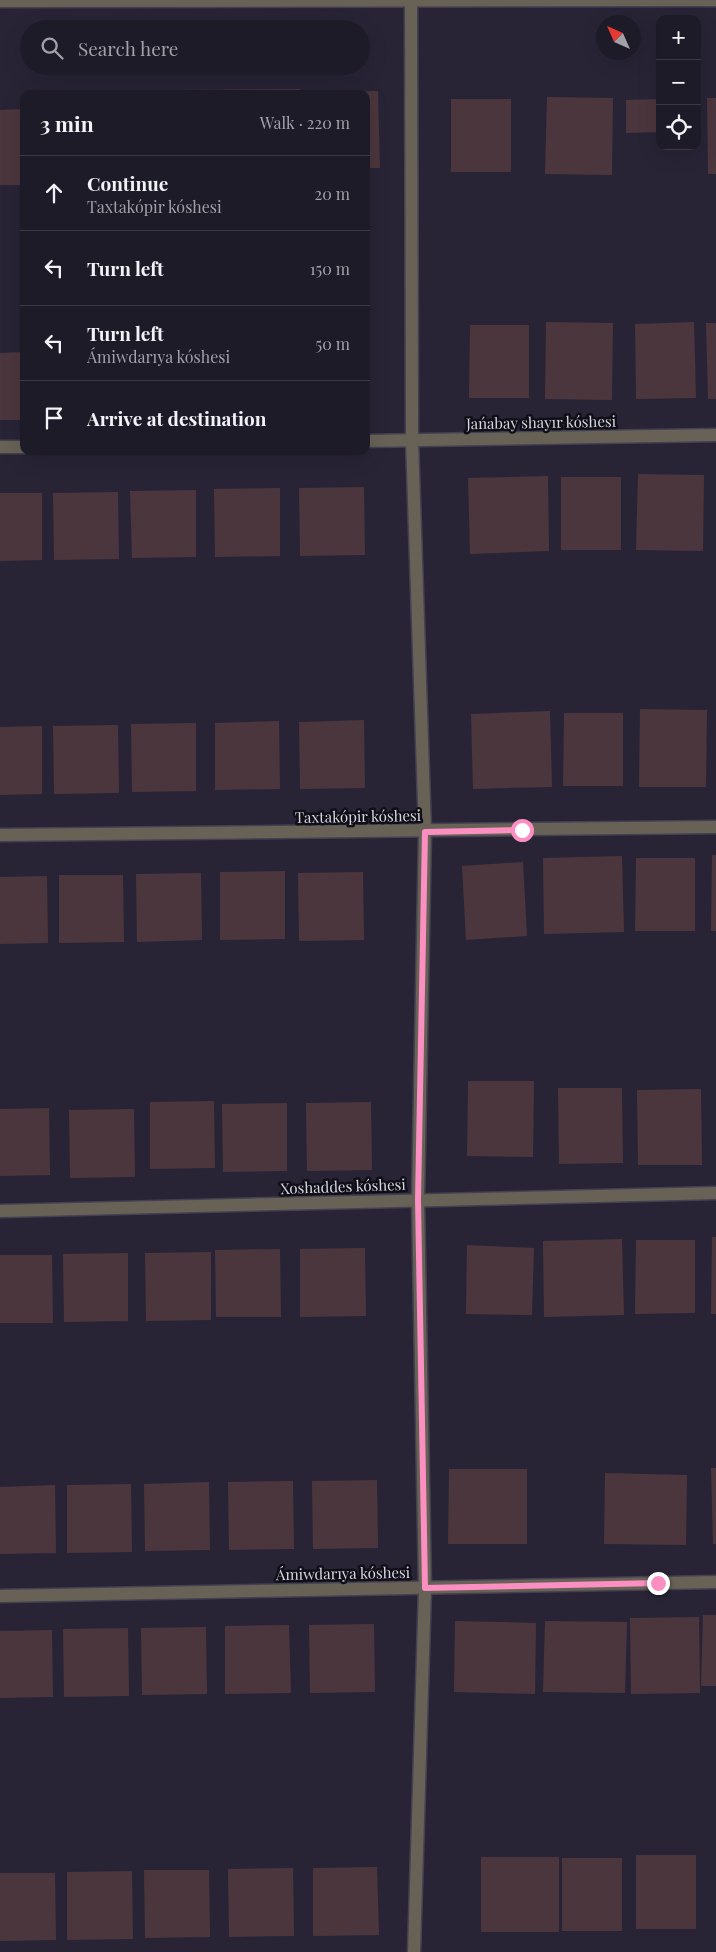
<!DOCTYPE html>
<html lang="en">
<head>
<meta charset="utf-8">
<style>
	body { margin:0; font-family:"Playfair Display",serif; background:#2b2834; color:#f1f3f6 }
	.controls { position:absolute; right:15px; top:15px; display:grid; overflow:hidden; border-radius:10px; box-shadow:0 5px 20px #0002 }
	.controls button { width:45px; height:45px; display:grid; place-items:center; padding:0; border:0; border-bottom:1px solid #3c3945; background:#1e1b28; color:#f1f3f6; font:25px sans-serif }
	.compass { position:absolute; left:596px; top:15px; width:45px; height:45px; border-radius:50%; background:#1e1b28; box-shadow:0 5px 20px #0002; rotate:315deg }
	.stop { position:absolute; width:15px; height:15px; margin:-11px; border:4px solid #fc8fc2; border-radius:50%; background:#fff }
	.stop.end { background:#fc8fc2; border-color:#fff; box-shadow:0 1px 5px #0008 }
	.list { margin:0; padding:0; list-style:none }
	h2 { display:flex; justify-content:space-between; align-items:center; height:65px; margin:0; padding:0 20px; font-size:21px }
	h2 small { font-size:16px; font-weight:400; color:#a1a1a8 }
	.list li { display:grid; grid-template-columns:32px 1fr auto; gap:15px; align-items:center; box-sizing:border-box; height:75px; padding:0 20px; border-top:1px solid #3c3945 }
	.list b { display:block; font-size:19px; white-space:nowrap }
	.list p { margin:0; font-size:16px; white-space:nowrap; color:#a1a1a8 }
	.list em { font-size:16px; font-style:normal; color:#a1a1a8 }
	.icon { flex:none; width:28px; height:28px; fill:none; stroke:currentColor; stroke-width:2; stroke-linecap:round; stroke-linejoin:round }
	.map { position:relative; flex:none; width:716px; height:1952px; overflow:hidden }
	.search { position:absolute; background:#1e1b28; box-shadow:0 5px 20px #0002; left:20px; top:20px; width:350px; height:55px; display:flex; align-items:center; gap:12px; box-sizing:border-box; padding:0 18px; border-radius:28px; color:#a1a1a8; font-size:19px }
	.panel { position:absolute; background:#1e1b28; box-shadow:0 5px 20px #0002; left:20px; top:90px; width:350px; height:365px; border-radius:10px }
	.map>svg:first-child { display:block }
</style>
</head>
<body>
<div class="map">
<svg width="716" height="1952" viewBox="0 0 716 1952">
	<rect width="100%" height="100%" fill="#282436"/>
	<!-- building -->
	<g fill="#4c363d">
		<path d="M300,89v5h-123v-4z"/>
		<path d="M378,91l2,77h-14v-74l-24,-2z"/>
		<path d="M547,97l66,1 -1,77 -67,-1z"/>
		<path d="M707,98h9v76h-8z"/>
		<rect x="451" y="99" width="60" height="73"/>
		<path d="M660,99v33l-34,1v-33z"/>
		<path d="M24,109v76h-24v-75z"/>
		<path d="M546,322l67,1 -1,77 -67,-1z"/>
		<path d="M694,322l2,76 -60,1 -1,-75z"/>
		<path d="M706,323h10v76h-8z"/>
		<path d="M470,325h59v73h-60z"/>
		<path d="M24,352v68h-24v-67z"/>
		<path d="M638,474l66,1 -1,76 -67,-1z"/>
		<path d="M548,476l1,75 -79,3 -2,-76z"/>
		<rect x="561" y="477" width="60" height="73"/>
		<path d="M364,487l1,68 -65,1 -1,-68z"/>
		<path d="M280,488v68l-65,1 -1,-68z"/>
		<path d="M196,490v67l-64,1 -2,-67z"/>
		<path d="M118,492l1,67 -65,1 -1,-67z"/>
		<path d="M0,493h42v67l-42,1z"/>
		<path d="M640,709l67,1 -1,77h-67z"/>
		<path d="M550,711l2,76 -79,2 -2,-75z"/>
		<path d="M564,713h59v73h-60z"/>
		<path d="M364,720l1,68 -65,1 -1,-67z"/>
		<path d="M279,721l1,68 -65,1v-67z"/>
		<path d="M196,723v68l-64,1 -1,-68z"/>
		<path d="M118,725l1,68 -65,1 -1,-68z"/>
		<path d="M42,726v68l-42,1v-68z"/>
		<path d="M712,855h4v76h-5z"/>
		<path d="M622,856l2,76 -80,2 -1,-76z"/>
		<path d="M636,858h59v73h-60z"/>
		<path d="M523,862l4,74 -61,4 -4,-74z"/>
		<path d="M285,871v68l-65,1v-68z"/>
		<path d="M363,872l1,68 -65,1 -1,-68z"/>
		<path d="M201,873l1,67 -65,2 -1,-68z"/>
		<path d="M59,875h64l1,67 -65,1z"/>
		<path d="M47,876l1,67 -48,1v-67z"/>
		<path d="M468,1081h66l-1,76 -66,-1z"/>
		<path d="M558,1088h64l1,75 -64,1z"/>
		<path d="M701,1089l1,76h-64l-1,-75z"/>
		<path d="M214,1101l1,67 -65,1v-67z"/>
		<path d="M371,1102l1,68 -65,1 -1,-68z"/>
		<path d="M287,1103v68l-64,1 -1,-68z"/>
		<path d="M49,1108l1,67 -50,1v-67z"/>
		<path d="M134,1109l1,68 -65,1 -1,-68z"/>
		<path d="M712,1237h4v77h-5z"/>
		<path d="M622,1239l2,76 -80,2 -1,-76z"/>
		<path d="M636,1240h59v73l-60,1z"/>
		<path d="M467,1245l67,3 -2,67 -66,-1z"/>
		<path d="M365,1248l1,68 -66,1v-68z"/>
		<path d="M280,1249l1,68h-65l-1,-67z"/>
		<path d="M211,1252v68l-65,1 -1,-68z"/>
		<path d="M128,1253v68l-64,1 -1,-68z"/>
		<path d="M0,1255h52l1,68h-53z"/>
		<path d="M711,1468h5v76h-3z"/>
		<path d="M449,1469h78v75h-79z"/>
		<path d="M605,1473l82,2 -1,70 -82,-1z"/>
		<path d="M377,1480l1,68 -65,1 -1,-68z"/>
		<path d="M293,1481l1,68 -65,1 -1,-68z"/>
		<path d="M209,1482l1,68 -65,1 -1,-67z"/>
		<path d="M131,1484l1,68 -65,1v-68z"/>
		<path d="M55,1485l1,68 -56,1v-67z"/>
		<path d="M703,1615h13v71h-15z"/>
		<path d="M699,1617l1,76 -69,1 -1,-76z"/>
		<path d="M455,1621l81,2 -1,71 -81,-2z"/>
		<path d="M545,1621l82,1 -2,71 -82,-1z"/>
		<path d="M374,1624l1,68 -65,1 -1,-68z"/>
		<path d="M289,1625l2,68 -66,1v-68z"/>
		<path d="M206,1627l1,67 -65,1 -1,-67z"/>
		<path d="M128,1628l1,68 -65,1 -1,-68z"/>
		<path d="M52,1630l1,67 -53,1v-67z"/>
		<rect x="636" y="1855" width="60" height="74"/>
		<rect x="481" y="1857" width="78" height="75"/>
		<rect x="562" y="1858" width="60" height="73"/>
		<path d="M377,1867l2,68 -66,1v-68z"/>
		<path d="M293,1868l1,68 -65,1 -1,-68z"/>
		<path d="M144,1870h65l1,67 -65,1z"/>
		<path d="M132,1871l1,68 -66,1v-68z"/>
		<path d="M0,1873h55l1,67 -56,1z"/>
	</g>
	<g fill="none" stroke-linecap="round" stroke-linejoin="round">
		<!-- street casing -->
		<g stroke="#444052" stroke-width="15">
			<g id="street">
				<path d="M0,1l716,-1"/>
				<path d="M411,2l1,438 13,392 -7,368 7,388 -11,364"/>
				<path d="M366,441l350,-6"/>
				<path d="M0,447h24"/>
				<path d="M0,835l716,-8"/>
				<path d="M0,1211l716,-18"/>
				<path d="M0,1596l716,-14"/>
			</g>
		</g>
		<!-- street -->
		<use href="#street" stroke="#676255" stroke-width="12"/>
	</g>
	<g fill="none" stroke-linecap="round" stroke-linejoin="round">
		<!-- route -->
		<path stroke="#fc8fc2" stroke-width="6" d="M522,830l-97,2 -7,368 7,388 233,-5"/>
	</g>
	<g text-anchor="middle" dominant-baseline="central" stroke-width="5" stroke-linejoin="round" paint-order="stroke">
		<!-- street labels -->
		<g font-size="15" fill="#d8d6e2" stroke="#100f17">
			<text transform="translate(541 422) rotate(-1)">Jańabay shayır kóshesi</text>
			<text transform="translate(358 816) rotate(-1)">Taxtakópir kóshesi</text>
			<text transform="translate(343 1186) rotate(-2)">Xoshaddes kóshesi</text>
			<text transform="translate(343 1573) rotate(-1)">Ámiwdarıya kóshesi</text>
		</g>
	</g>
</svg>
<div class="controls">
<button>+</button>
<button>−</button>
<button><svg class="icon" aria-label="locate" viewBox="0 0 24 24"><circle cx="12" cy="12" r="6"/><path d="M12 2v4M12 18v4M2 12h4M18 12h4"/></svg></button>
</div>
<svg class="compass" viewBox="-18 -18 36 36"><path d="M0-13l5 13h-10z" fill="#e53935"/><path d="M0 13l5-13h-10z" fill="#a1a1a8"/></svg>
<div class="stop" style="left:522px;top:830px"></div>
<div class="stop end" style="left:658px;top:1583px"></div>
<div class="search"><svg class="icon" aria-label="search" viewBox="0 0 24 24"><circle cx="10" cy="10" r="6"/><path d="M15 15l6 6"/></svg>Search here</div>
<section class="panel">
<h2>3 min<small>Walk · 220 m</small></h2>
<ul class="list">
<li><svg class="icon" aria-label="ahead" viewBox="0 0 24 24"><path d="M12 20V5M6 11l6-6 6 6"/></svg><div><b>Continue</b><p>Taxtakópir kóshesi</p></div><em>20 m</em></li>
<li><svg class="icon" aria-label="left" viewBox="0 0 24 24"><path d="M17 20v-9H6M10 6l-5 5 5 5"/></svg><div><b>Turn left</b></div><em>150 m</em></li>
<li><svg class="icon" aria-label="left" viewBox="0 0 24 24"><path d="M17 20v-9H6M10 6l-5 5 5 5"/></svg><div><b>Turn left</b><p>Ámiwdarıya kóshesi</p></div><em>50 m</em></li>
<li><svg class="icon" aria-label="arrive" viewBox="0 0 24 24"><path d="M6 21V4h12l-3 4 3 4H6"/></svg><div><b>Arrive at destination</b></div></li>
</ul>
</section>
</div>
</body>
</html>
